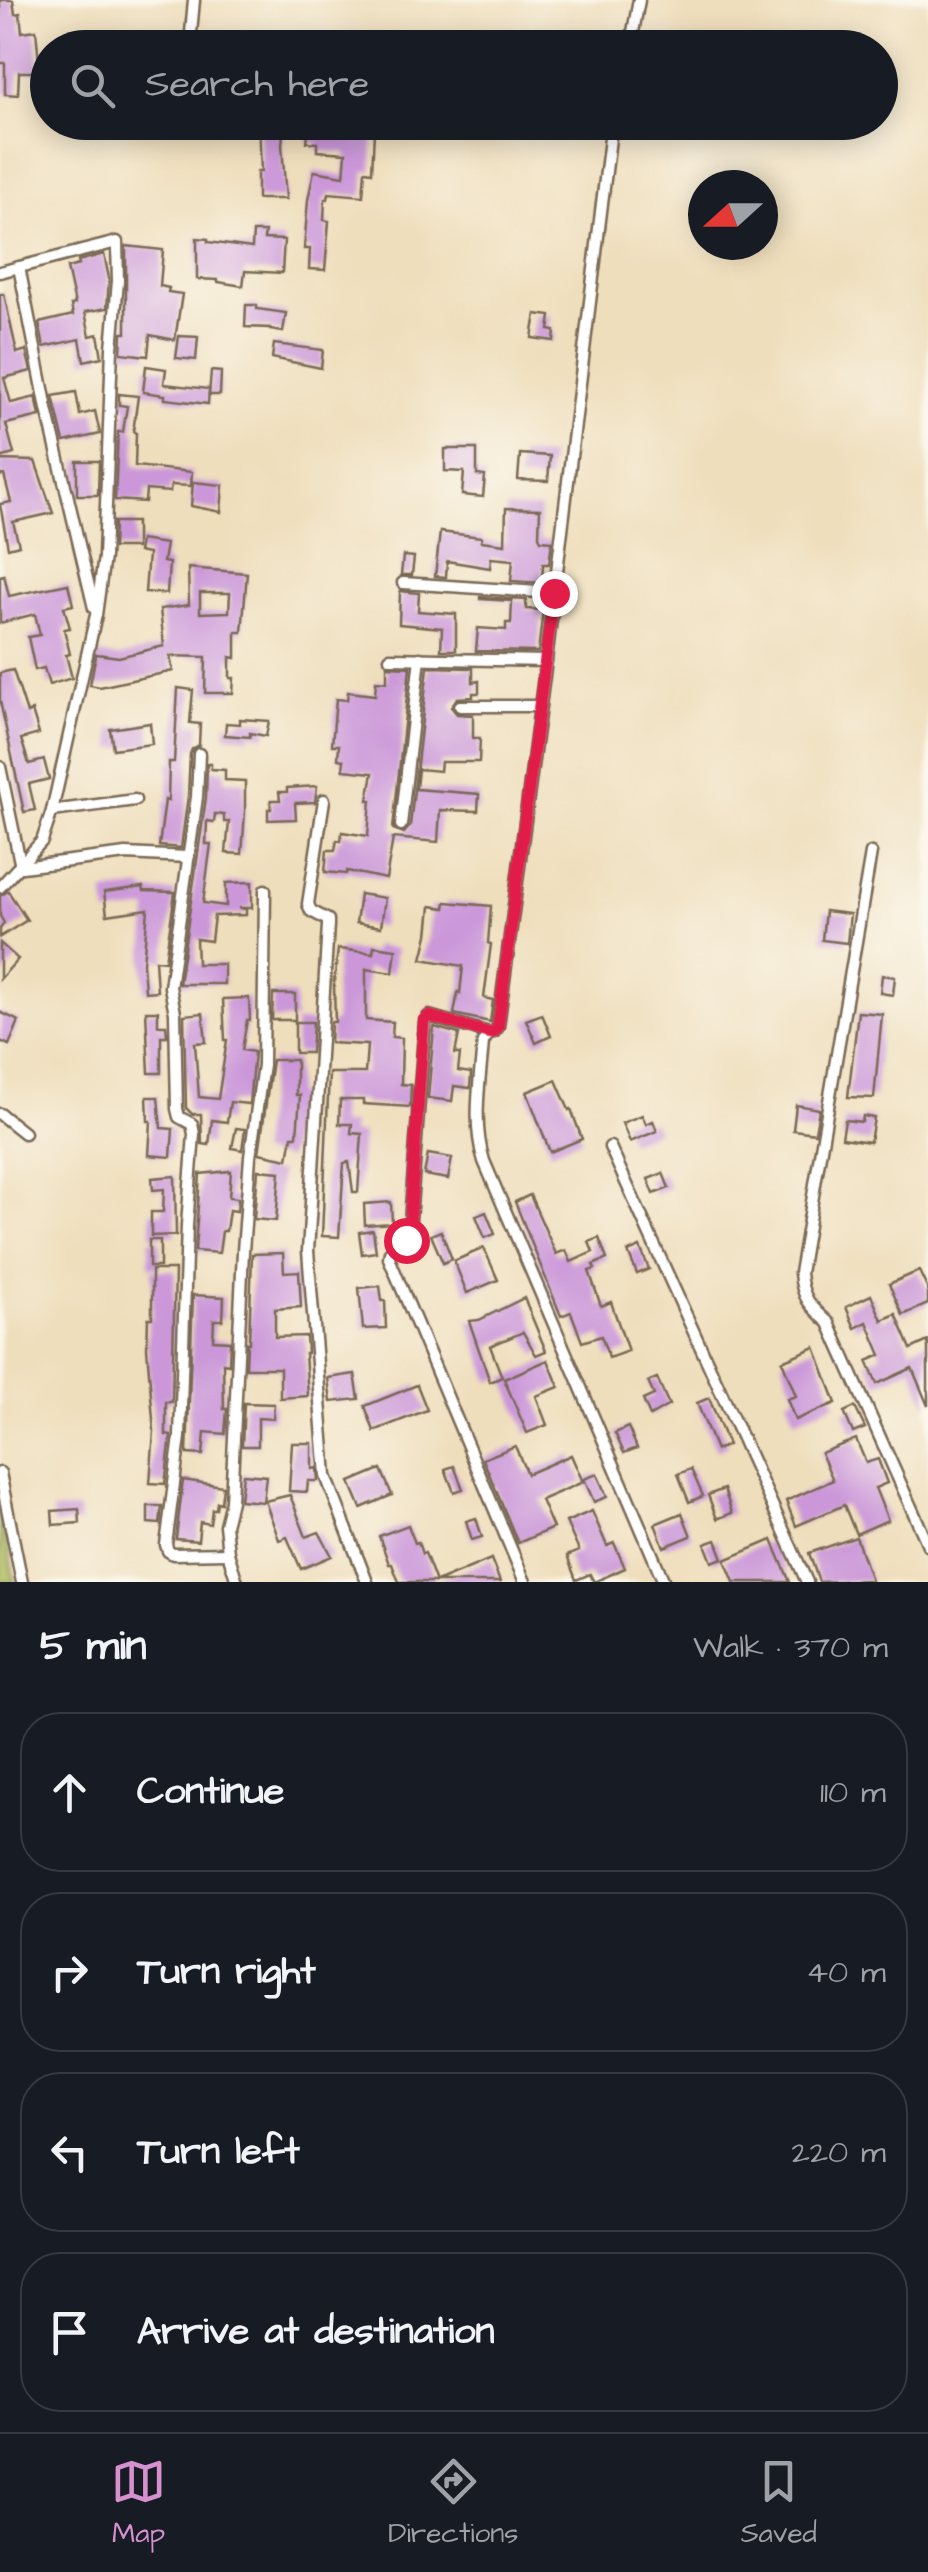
<!DOCTYPE html>
<html lang="en">
<head>
<meta charset="utf-8">
<style>
	body { margin:0; font-family:"Architects Daughter",sans-serif; background:#242831; color:#f1f3f6 }
	.compass { position:absolute; left:688px; top:170px; width:90px; height:90px; border-radius:50%; background:#171b24; box-shadow:0 5px 25px #0003; rotate:249deg }
	.stop { position:absolute; width:30px; height:30px; margin:-22px; border:8px solid #e11d48; border-radius:50%; background:#fff }
	.stop.end { background:#e11d48; border-color:#fff; box-shadow:0 2px 10px #0008 }
	.list { margin:0; padding:0; list-style:none }
	h2 { display:flex; justify-content:space-between; align-items:center; height:130px; margin:0; padding:0 40px; font-size:42px }
	h2 small { font-size:32px; font-weight:400; color:#9ea1a6 }
	.list li { display:grid; grid-template-columns:65px 1fr auto; gap:30px; align-items:center; box-sizing:border-box; height:160px; margin:0 20px 20px; padding:0 20px; border:2px solid #363941; border-radius:40px }
	.list b { display:block; font-size:38px; white-space:nowrap }
	.list em { font-size:32px; font-style:normal; color:#9ea1a6 }
	.icon { flex:none; width:55px; height:55px; fill:none; stroke:currentColor; stroke-width:2; stroke-linecap:round; stroke-linejoin:round }
	.map { position:relative; flex:none; width:928px; height:1582px; overflow:hidden }
	.search { position:absolute; background:#171b24; box-shadow:0 5px 25px #0003; left:30px; right:30px; top:30px; height:110px; display:flex; align-items:center; gap:25px; box-sizing:border-box; padding:0 35px; border-radius:55px; color:#9ea1a6; font-size:38px }
	.sheet { height:850px; background:#171b24 }
	nav { display:flex; justify-content:space-around; align-items:center; box-sizing:border-box; height:140px; border-top:2px solid #363941; background:#171b24; font-size:28px; color:#9ea1a6 }
	nav a { display:grid; justify-items:center; gap:5px }
	nav .on { color:#d690ce }
	.map>svg:first-child { display:block }
</style>
</head>
<body>
<div class="map">
<svg width="928" height="1582" viewBox="0 0 928 1582">
	<rect width="100%" height="100%" fill="#fbf7ec"/>
	<filter id="ink" filterUnits="userSpaceOnUse"><feTurbulence type="fractalNoise" baseFrequency=".01" numOctaves="2"/><feDisplacementMap in="SourceGraphic" scale="20" xChannelSelector="R" yChannelSelector="G"/><feConvolveMatrix kernelMatrix="1 2 1 2 8 2 1 2 1" color-interpolation-filters="sRGB"/></filter>
	<filter id="wash" filterUnits="userSpaceOnUse"><feTurbulence type="fractalNoise" baseFrequency=".0048" numOctaves="4" result="noise"/><feDisplacementMap in="SourceGraphic" scale="40" xChannelSelector="R" yChannelSelector="G"/><feGaussianBlur stdDeviation="2.25" result="paint"/><feColorMatrix in="noise" values="0 0 0 0 0 0 0 0 0 0 0 0 0 0 0 0 0 1.4 0 .05"/><feComposite in="paint" operator="in"/></filter>
	<g filter="url(#wash)">
		<rect width="100%" height="100%" fill="#efdebc"/>
		<!-- green -->
		<path fill="#adbb5d" stroke="#74723e" stroke-width="2.5" d="M0,1508l15,74h-15z"/>
		<g id="blocks">
			<!-- building -->
			<g fill="#cb97d9" fill-rule="evenodd">
				<path d="M0,0h13l2,14 5,-1 2,19 14,-2 4,42h-21l-1,23 -13,-1v-31h-5z"/>
				<path d="M259,122h25l-2,23 4,54h-29v-27h4z"/>
				<path d="M309,125l65,7 -2,40 -7,-1 -2,25 -34,-3 -1,6h-3l-1,21 5,1 -4,49 -16,-1 1,-20h-6l4,-49 6,-29 30,5 2,-23 -29,-2v-8l-10,-1z"/>
				<path d="M253,232h12l-1,7 20,1 -2,33 -37,-2 -2,15 -25,-4v-2l-21,-1v-41l11,1v3l44,6z"/>
				<path d="M126,246l37,4 -3,36 9,2 -1,4 14,2 -7,46 -25,-5 -2,21 -27,-3 1,-20h4z"/>
				<path d="M104,254l5,24 -2,30 -22,4 5,24 8,-2 4,23 -18,4 -4,-22 -36,8 -5,-24 34,-8 -2,-10 4,-1 -8,-36 12,-3 -1,-4z"/>
				<path d="M0,294h4l13,59 9,-3 5,21 -27,7 7,25 25,-6 4,19 -34,8 8,30 -14,4z"/>
				<path d="M246,305h11v4l29,4 -3,19 -13,-2v-2l-25,-1z"/>
				<path d="M536,314l15,2 -2,14 6,1 -1,10 -22,-3z"/>
				<path d="M179,336l19,1 -2,23 -20,-2z"/>
				<path d="M274,344l49,6 -2,18 -49,-10z"/>
				<path d="M146,366l20,3 -2,15 45,5 -1,15 -43,-5v-4l-22,-3z"/>
				<path d="M211,371l10,1 -1,23h-11z"/>
				<path d="M76,392l4,23 15,-4 5,23 -36,8 -11,-46z"/>
				<path d="M119,394l19,2 -5,36 3,1 -1,33 57,6 -1,14 -20,-1 -1,7 -24,-2 -1,12 -30,-2 3,-68h5l4,-26 -8,-1z"/>
				<path d="M445,449h32v26l8,1 -2,21 -21,-2 2,-23 -19,-1z"/>
				<path d="M520,454l30,2 -2,25 -30,-1z"/>
				<path d="M0,460l35,1 18,52 -40,9 6,23 -11,3 -8,-44 11,-2 -7,-27 -4,1z"/>
				<path d="M77,461h22l-1,34h-21z"/>
				<path d="M193,482l30,3 -2,27 -30,-6z"/>
				<path d="M506,508l34,1 -1,27 2,4 11,1 -3,23h-6l-1,19 -31,-2 2,-21 -22,-2 -1,10 -43,-7 -1,16 -11,-1 5,-44 42,5 -1,4 24,3z"/>
				<path d="M114,522h22v26h-23z"/>
				<path d="M140,540l26,4 -3,18 6,1 -2,31 -22,-2 3,-38 -10,-2z"/>
				<path d="M403,556l11,1 -2,18h-11z"/>
				<path d="M188,568l59,5 -5,59h-6v26l-6,-1v21h4l-1,15h-28l1,-36 -36,-1 3,15 -73,16 -10,-2 6,-31 23,3 45,-11 -4,-37 29,-4zM200,593h30l-1,19 -29,1z"/>
				<path d="M4,575l5,21 59,-12 5,21 -9,2 6,21 -6,1 6,25 -4,1 6,23 -23,7 -5,-17 -9,2 -7,-33 12,-2 -5,-21 -35,9v-47z"/>
				<path d="M400,591l19,2 -1,18 38,3v36h-15l1,-22 -43,-4z"/>
				<path d="M480,597l46,3v9l17,1 -5,42 -62,-1 2,-23 28,2v-7h5l1,-22 -32,-2z"/>
				<path d="M387,666l23,1 -17,162 11,4 6,-7 18,-159 45,1v14l6,-1v12h-6v4l-16,1 -6,9 6,7 16,1v23h7l-1,24h-38l-1,9 -22,-2 -2,20 63,5 -1,17 -38,-1 -2,32 -45,-4 -7,41 -39,-8 -1,3 -21,-2 2,-22h8l2,-10 4,1 1,-9 26,4 3,-36h-3l5,-27 -30,-3 1,-10 -6,-1 1,-14h-7l4,-46 11,1 1,-8 27,3 1,-14 11,1z"/>
				<path d="M13,670l14,43 5,-2 7,23 -18,5 8,25 15,-4 5,19 -20,5 6,26 -11,2 -24,-111v-28z"/>
				<path d="M178,688l15,2 -3,33 10,1 -1,21 -7,4 -2,5 -2,42 -7,52 -22,-2 6,-46 3,1 1,-39h5z"/>
				<path d="M240,719l29,2 -3,15 -16,-3v4l-25,-2 1,-12 14,1z"/>
				<path d="M150,723l2,21 -39,5 -3,-20z"/>
				<path d="M207,764h4v5l14,1v10l20,1v31l-3,42 -16,-1 3,-31h-5v-7l-9,-1 -1,8 -7,-1 -1,23h5l-8,59 23,3v-23l26,-1v26h-13l7,1v6l-32,1 -3,25 -15,-2 1,25h27v20h-45l27,-186z"/>
				<path d="M317,786l-2,16 -20,1 1,16 -28,1v-11h3v-9h9l-1,-8h8v-4z"/>
				<path d="M143,887l1,4 31,1 -10,69 -10,-1 2,31 -12,1 -2,-29 5,-54 -41,6 -3,-23z"/>
				<path d="M8,891l19,29 -27,17v-8l4,-6 -4,-7v-20z"/>
				<path d="M360,894l25,4 -4,29 -25,-4z"/>
				<path d="M446,902l45,4 -3,37 3,1 -7,54 9,2 -3,22 -36,-8 4,-22 2,1 3,-27 -41,-7 6,-24 3,-29 14,2z"/>
				<path d="M825,911l25,3 -3,29 -25,-3z"/>
				<path d="M0,943l18,16 -18,20z"/>
				<path d="M374,946l22,3 -3,24 -27,-4v51l27,2 -1,15 10,1 -1,46 10,1 -1,22 -47,-3v-4h-23l-1,24h13l-1,9 11,1 -4,58h-5l-4,-30 -5,1 -5,74 -17,-1 7,-163h36l2,-28 -37,-2 1,-21h4l-1,-38 4,-35 35,4z"/>
				<path d="M882,975l13,2 -2,18 -13,-2z"/>
				<path d="M273,994h22v26h-23z"/>
				<path d="M249,998l1,22h-3l-5,30 12,2 -5,52 -19,-2 -3,20 -15,-2 -3,25 -7,-1 -1,-30h-9l-6,-6 -2,-93 19,-2 3,29 -11,1 4,54 19,2 9,-59h-2l-2,-41z"/>
				<path d="M146,1011h12v14h8l1,11h-6v37h-12z"/>
				<path d="M0,1012l19,9 -10,24 -9,-4z"/>
				<path d="M858,1012l24,2 -8,84 -26,-1z"/>
				<path d="M542,1014l9,22 -15,7 -10,-23z"/>
				<path d="M295,1022h18l-2,31h-16z"/>
				<path d="M434,1027l25,7 -4,20h5l-2,17 13,2 -1,15 -16,-2 -2,15 -24,-3z"/>
				<path d="M272,1060h24v35h4l-3,41h-5l-4,23 -29,-6z"/>
				<path d="M556,1080l13,30 2,-1 11,30 -32,13 -23,-60z"/>
				<path d="M147,1097h11l3,31 12,1 -2,28 -22,-2 2,-34h-3z"/>
				<path d="M796,1105l23,4 -4,24 -22,-3z"/>
				<path d="M642,1115l4,9 7,-3 4,10 -27,11 -8,-19z"/>
				<path d="M863,1116l11,2 -4,24 -28,-4 3,-18 17,2z"/>
				<path d="M236,1128l9,1 -3,21 -10,-2z"/>
				<path d="M428,1154l24,4 -4,21 -24,-4z"/>
				<path d="M258,1170l22,2 -4,49 -22,-2z"/>
				<path d="M231,1171l-2,26 9,1 -1,13 -8,-1 -3,21h-4l-3,22 -24,-2 5,-77z"/>
				<path d="M663,1173l6,15 -15,6 -6,-15z"/>
				<path d="M175,1176l1,59 -25,1v-24h12l1,-23 -11,1 -1,-12z"/>
				<path d="M530,1195l26,59 10,-4 5,12 22,-10 -4,-10 10,-4 8,21 -14,6 2,4 -6,2 12,35 10,-4 17,49 -19,7 -8,-22 -19,6 -11,-30 -10,4 -46,-114z"/>
				<path d="M391,1202l1,21 -27,2 -1,-21z"/>
				<path d="M486,1212l9,22 -10,4 -9,-22z"/>
				<path d="M373,1230l3,22 -14,2 -3,-22z"/>
				<path d="M441,1231l11,28 -9,4 -12,-28z"/>
				<rect x="149" y="1240" width="11" height="27"/>
				<path d="M640,1247l9,22 -12,5 -9,-22z"/>
				<path d="M484,1248l14,32 -31,13 -13,-32z"/>
				<path d="M283,1253l1,19 15,-1 2,36 -26,2v28l31,-1 1,17h-2l3,43 -28,2v-30h-34l1,-25h2l3,-89z"/>
				<path d="M152,1270h23l-3,132h-6v33l5,1 -6,48 -15,-1 4,-52 -7,-83 1,-30h4z"/>
				<path d="M919,1271l9,19v14l-25,11 -14,-31z"/>
				<path d="M380,1286l2,15h3l1,27 -23,1 -4,-41z"/>
				<path d="M193,1295l31,2 -1,23h-9l-1,20 17,1 -1,23 -6,-1 1,46h3l-2,25 -20,-2 -2,23 -16,-1z"/>
				<path d="M871,1295l11,25 14,-6 15,35 17,-8v65l-16,-38 -35,16 -10,-23 14,-6 -14,-33 -12,6 -9,-21z"/>
				<path d="M524,1298l22,53 -10,4 -13,-23 -33,14 12,31 -12,5 -21,-61 10,-1z"/>
				<path d="M815,1347l21,56 -41,17 -8,-21 9,-3 -14,-35z"/>
				<path d="M548,1360l11,27 -23,9 11,29 -20,8 -23,-54z"/>
				<path d="M355,1374l4,25 -28,3 -3,-24z"/>
				<path d="M657,1378l12,27 -19,11 -7,-16 11,-5 -6,-13z"/>
				<path d="M417,1385l10,25 -53,21 -9,-25z"/>
				<path d="M709,1398l19,47 -12,5 -19,-47z"/>
				<path d="M244,1403l30,1 -1,15 -15,-1v28h-16z"/>
				<path d="M855,1407l10,21 -12,5 -9,-21z"/>
				<path d="M628,1427l9,21 -13,5 -9,-20z"/>
				<path d="M856,1439l10,24 12,-4 9,24 -12,5 13,32 -32,14 -12,-29 -48,21 -10,-25 47,-21 -12,-27z"/>
				<path d="M292,1443h20v26l5,-1 1,13h-10l-1,11 -18,-1z"/>
				<path d="M515,1446l12,28 44,-19 12,27 -42,18 12,28 -35,15 -35,-84z"/>
				<path d="M454,1466l9,23 -9,3 -9,-23z"/>
				<path d="M381,1469l11,26 -31,13 -11,-26z"/>
				<path d="M691,1469l12,27 -14,6 -11,-28z"/>
				<path d="M243,1474l23,2 -3,26 -23,-2z"/>
				<path d="M597,1474l10,23 -13,5 -10,-23z"/>
				<path d="M183,1480l40,6 -2,17 -4,-1 -1,7h-4l-2,15 -10,-2 -2,19 -22,-2z"/>
				<path d="M724,1489l8,24 -15,6 -9,-24z"/>
				<path d="M290,1495l16,42 13,-5 13,24 -31,13 -14,-32 -8,3 -14,-39z"/>
				<path d="M148,1506h14l-2,18 -12,-1z"/>
				<path d="M79,1509l1,14 -27,2 -1,-14z"/>
				<path d="M592,1511l15,35 7,-3 11,25 -31,14 -4,-8 -14,6 -9,-24 12,-5 -13,-29z"/>
				<path d="M682,1513l9,23 -27,11 -9,-23z"/>
				<path d="M476,1518l6,19 -10,3 -6,-19z"/>
				<path d="M408,1525l7,18 3,-1 4,12 3,-1 11,29h-37l-7,-18h-3l-10,-28z"/>
				<path d="M856,1537l15,43 -52,2 -10,-29z"/>
				<path d="M716,1540l7,18 -11,4 -7,-18z"/>
				<path d="M772,1540l18,42h-56l-9,-22z"/>
				<path d="M491,1559l9,23h-64z"/>
			</g>
		</g>
	</g>
	<g filter="url(#ink)">
		<use href="#blocks" fill-opacity="0" stroke="#7a6955" stroke-width="2.5"/>
		<g fill="none" stroke-linecap="round" stroke-linejoin="round">
			<!-- street casing -->
			<g stroke="#7a6955" stroke-width="15">
				<g id="street">
					<path d="M190,44l4,-44"/>
					<path d="M630,48l9,-48"/>
					<path d="M612,122l-66,539 -48,366 -4,5 -5,1 -6,9c-3,40 -11,81 1,119l180,421"/>
					<path d="M19,267l28,142 47,199"/>
					<path d="M0,272l117,-30 1,39 -6,67 -8,209 -8,58 -44,196 -10,30 -42,46"/>
					<path d="M403,583l151,10"/>
					<path d="M390,658l156,3"/>
					<path d="M460,706h79"/>
					<path d="M199,754l-2,43 -27,190 5,26 2,96 2,8 13,7 2,10 -7,91 -7,212 -14,108 2,6 5,3 55,-1"/>
					<path d="M0,767l21,100"/>
					<path d="M324,800l-16,104 3,7 17,9v5l-20,326 18,225 41,106"/>
					<path d="M52,811l83,-11"/>
					<path d="M401,825l19,-167"/>
					<path d="M871,853l-71,420c2,25 10,33 29,50l99,222"/>
					<path d="M22,867l104,-13 61,3"/>
					<path d="M489,1033l-60,-17 -4,5 -16,213 -3,6 -16,12 -1,6 136,324"/>
					<path d="M0,1114l24,19"/>
					<path d="M610,1147l197,435"/>
					<path d="M0,1473l22,109"/>
					<path d="M237,1582l-9,-29 -3,-28 6,-24 12,-250 7,-94 13,-92 2,-175"/>
				</g>
			</g>
			<!-- street -->
			<use href="#street" stroke="#fff" stroke-width="10"/>
		</g>
	</g>
	<g fill="none" stroke-linecap="round" stroke-linejoin="round" filter="url(#ink)">
		<!-- route -->
		<path stroke="#e11d48" stroke-width="12" d="M406,1240l3,-6 15,-214 5,-4 60,17 5,-1 4,-5 56,-434"/>
	</g>
</svg>
<svg class="compass" viewBox="-18 -18 36 36"><path d="M0-13l5 13h-10z" fill="#e53935"/><path d="M0 13l5-13h-10z" fill="#9ea1a6"/></svg>
<div class="stop" style="left:406px;top:1240px"></div>
<div class="stop end" style="left:554px;top:593px"></div>
<div class="search"><svg class="icon" aria-label="search" viewBox="0 0 24 24"><circle cx="10" cy="10" r="6"/><path d="M15 15l6 6"/></svg>Search here</div>
</div>
<section class="sheet">
<h2>5 min<small>Walk · 370 m</small></h2>
<ul class="list">
<li><svg class="icon" aria-label="ahead" viewBox="0 0 24 24"><path d="M12 20V5M6 11l6-6 6 6"/></svg><div><b>Continue</b></div><em>110 m</em></li>
<li><svg class="icon" aria-label="right" viewBox="0 0 24 24"><path d="M7 20v-9h11M14 6l5 5-5 5"/></svg><div><b>Turn right</b></div><em>40 m</em></li>
<li><svg class="icon" aria-label="left" viewBox="0 0 24 24"><path d="M17 20v-9H6M10 6l-5 5 5 5"/></svg><div><b>Turn left</b></div><em>220 m</em></li>
<li><svg class="icon" aria-label="arrive" viewBox="0 0 24 24"><path d="M6 21V4h12l-3 4 3 4H6"/></svg><div><b>Arrive at destination</b></div></li>
</ul>
</section>
<nav>
<a class="on"><svg class="icon" aria-label="map" viewBox="0 0 24 24"><path d="M3 6l6-2 6 2 6-2v14l-6 2-6-2-6 2zM9 4v14M15 6v14"/></svg>Map</a>
<a><svg class="icon" aria-label="directions" viewBox="0 0 24 24"><path d="M12 3l9 9-9 9-9-9zM9 14v-3h6M13 9l2 2-2 2"/></svg>Directions</a>
<a><svg class="icon" aria-label="saved" viewBox="0 0 24 24"><path d="M7 4h10v16l-5-4-5 4z"/></svg>Saved</a>
</nav>
</body>
</html>
